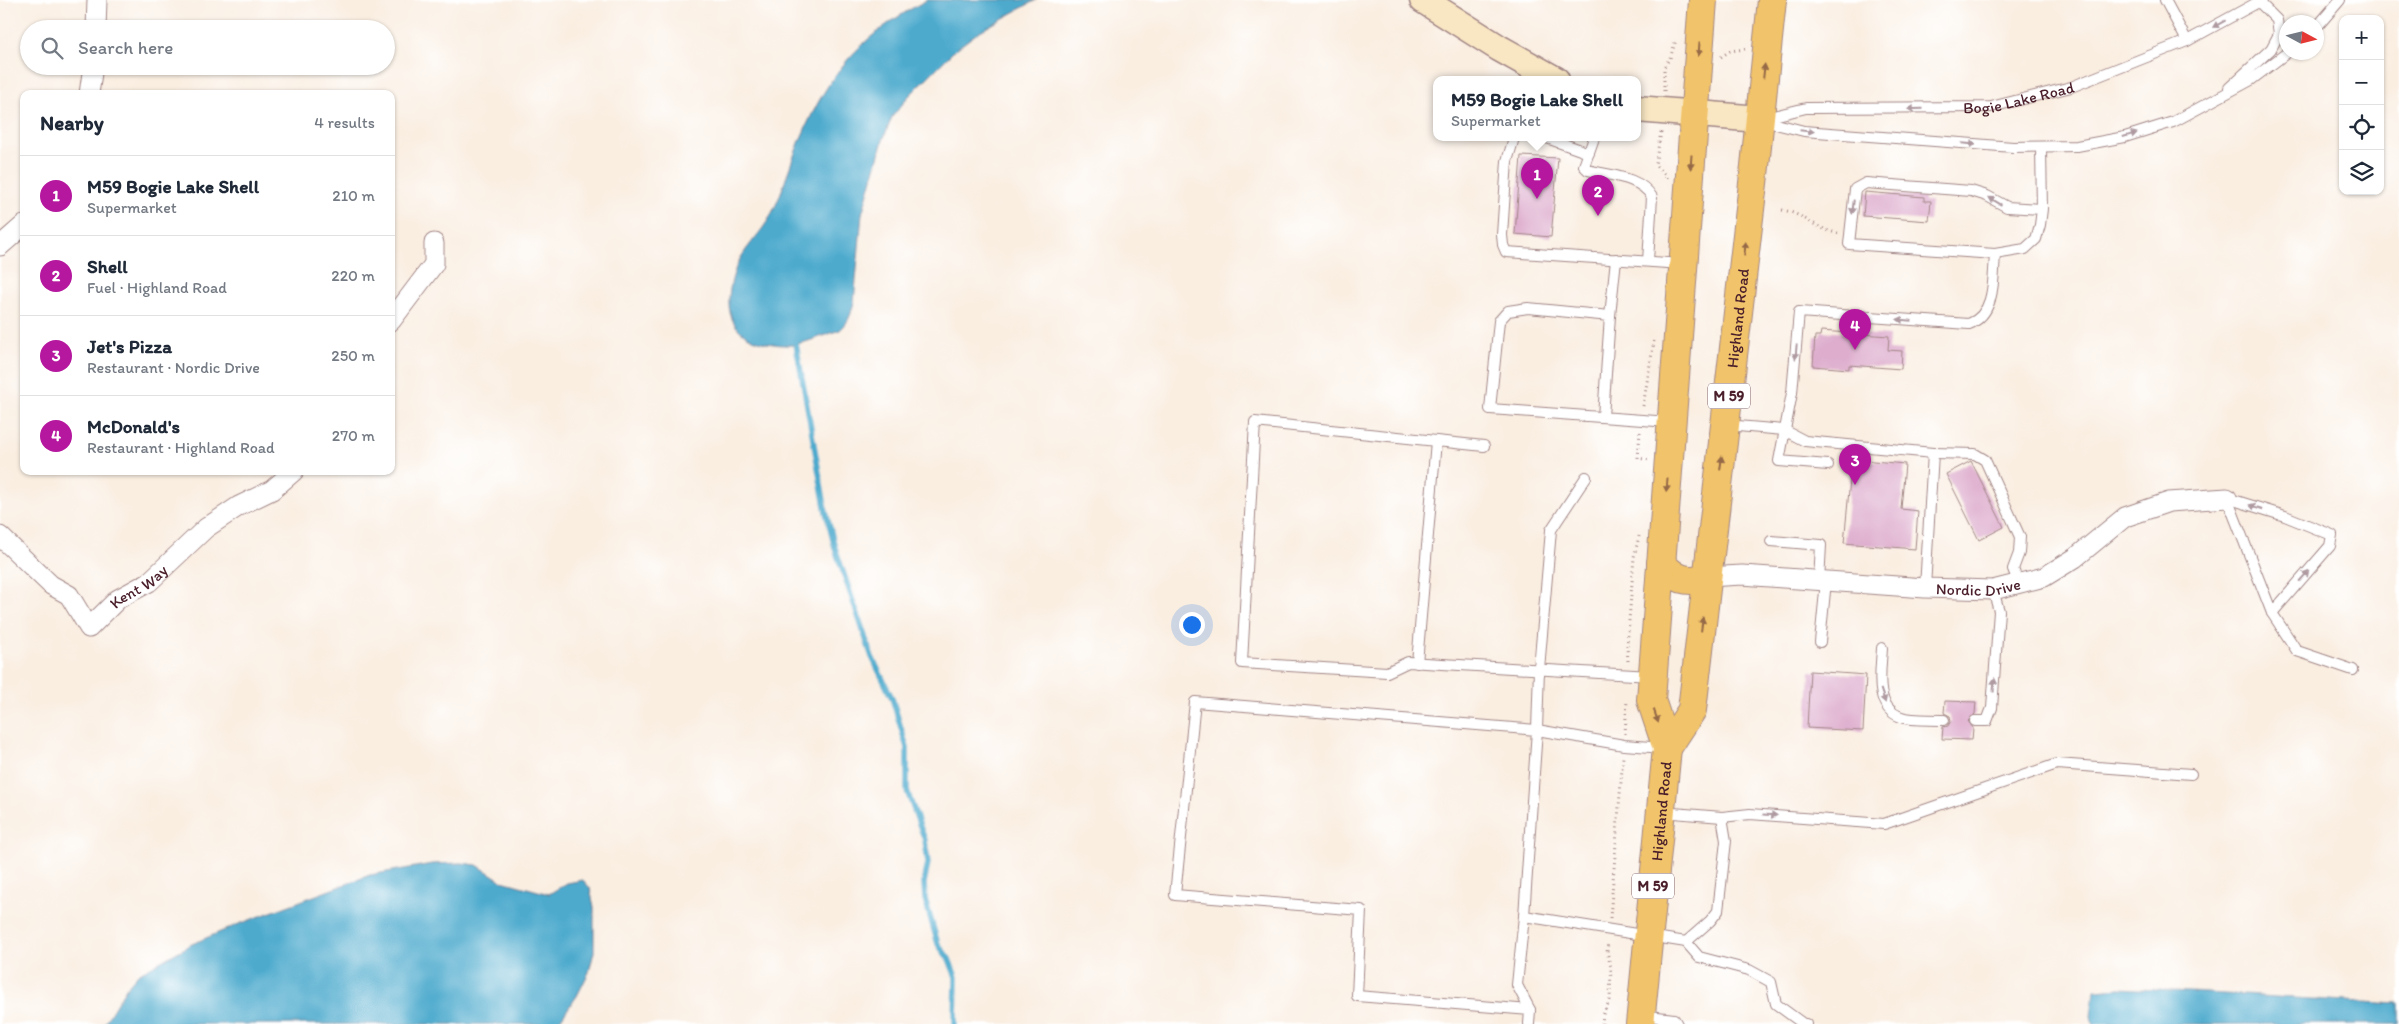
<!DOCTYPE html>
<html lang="en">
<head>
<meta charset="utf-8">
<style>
	body { margin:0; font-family:Itim,sans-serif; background:#f2f2f3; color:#1f2937 }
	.controls { position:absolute; right:15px; top:15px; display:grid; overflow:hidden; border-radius:10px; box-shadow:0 1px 4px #0004 }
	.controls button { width:45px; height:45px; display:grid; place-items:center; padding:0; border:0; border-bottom:1px solid #e0e1e3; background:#fff; color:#1f2937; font:25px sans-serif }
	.compass { position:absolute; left:2279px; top:15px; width:45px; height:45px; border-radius:50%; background:#fff; box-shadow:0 1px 4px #0004; rotate:97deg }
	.you { position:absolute; left:1191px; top:624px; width:18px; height:18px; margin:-12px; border:4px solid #fff; border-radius:50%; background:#1a73e8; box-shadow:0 0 0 8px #1a73e833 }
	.badge { display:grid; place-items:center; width:32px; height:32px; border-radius:50%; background:#b5179e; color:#fff; font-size:16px; font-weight:700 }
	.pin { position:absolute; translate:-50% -41px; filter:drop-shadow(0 1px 2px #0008) }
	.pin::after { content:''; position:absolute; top:26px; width:18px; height:15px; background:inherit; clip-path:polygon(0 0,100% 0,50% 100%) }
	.popup { position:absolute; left:1433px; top:76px; width:208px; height:65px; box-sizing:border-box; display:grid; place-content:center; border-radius:10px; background:#fff; filter:drop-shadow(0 1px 4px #0005); font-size:16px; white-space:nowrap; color:#747a83 }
	.popup b { font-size:19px; color:#1f2937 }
	.popup::after { content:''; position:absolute; left:50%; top:100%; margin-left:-10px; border:10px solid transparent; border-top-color:#fff }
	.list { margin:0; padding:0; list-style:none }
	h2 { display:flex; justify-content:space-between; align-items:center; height:65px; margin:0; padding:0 20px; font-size:21px }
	h2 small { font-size:16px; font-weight:400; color:#747a83 }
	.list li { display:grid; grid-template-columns:32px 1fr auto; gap:15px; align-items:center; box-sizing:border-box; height:80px; padding:0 20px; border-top:1px solid #e0e1e3 }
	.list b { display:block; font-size:19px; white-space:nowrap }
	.list p { margin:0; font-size:16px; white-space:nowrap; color:#747a83 }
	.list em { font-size:16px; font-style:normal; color:#747a83 }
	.icon { flex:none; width:28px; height:28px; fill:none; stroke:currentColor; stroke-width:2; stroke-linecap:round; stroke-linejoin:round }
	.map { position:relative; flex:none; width:2399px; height:1024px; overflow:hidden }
	.search { position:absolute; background:#fff; box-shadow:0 1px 4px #0004; left:20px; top:20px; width:375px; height:55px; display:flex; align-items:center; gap:12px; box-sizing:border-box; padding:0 18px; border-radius:28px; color:#747a83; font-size:19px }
	.panel { position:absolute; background:#fff; box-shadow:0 1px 4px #0004; left:20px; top:90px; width:375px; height:385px; border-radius:10px }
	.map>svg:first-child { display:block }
</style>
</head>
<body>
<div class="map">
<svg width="2399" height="1024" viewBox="0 0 2399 1024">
	<rect width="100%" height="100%" fill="#fff"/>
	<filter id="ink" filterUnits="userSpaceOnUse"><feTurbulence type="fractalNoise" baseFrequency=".02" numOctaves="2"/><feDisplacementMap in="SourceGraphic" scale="10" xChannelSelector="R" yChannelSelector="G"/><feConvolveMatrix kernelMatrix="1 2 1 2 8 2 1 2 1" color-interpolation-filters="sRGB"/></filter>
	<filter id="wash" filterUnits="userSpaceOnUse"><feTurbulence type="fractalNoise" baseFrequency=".0096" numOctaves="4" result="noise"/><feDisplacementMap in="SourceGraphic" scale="20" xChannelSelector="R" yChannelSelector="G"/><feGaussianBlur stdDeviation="1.12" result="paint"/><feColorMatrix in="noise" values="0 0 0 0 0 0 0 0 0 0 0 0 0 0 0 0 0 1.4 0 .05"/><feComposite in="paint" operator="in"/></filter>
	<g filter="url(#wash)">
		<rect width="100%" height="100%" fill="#faeee1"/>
		<!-- water -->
		<g fill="#4eaacd" stroke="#4c647c">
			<path d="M927,0h109l-56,31 -24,18 -48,48 -16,20 -9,23 -21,74 -8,88c-3,12 -5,20 -14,28 -16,5 -31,12 -47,15 -8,1 -18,-1 -27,-2 -38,-8 -43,-36 -32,-70 6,-22 28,-39 38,-60 10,-19 15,-40 23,-60 29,-74 60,-115 132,-153z"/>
			<path d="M462,863l15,2 25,16 47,13 18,-11 16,-3 7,8 4,20v44l-5,20 -12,24 -20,28h-453l22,-36 12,-14 54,-30 47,-20 131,-49 62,-11z"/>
			<path d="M2120,988l279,16v20h-306l-2,-8 3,-26z"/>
		</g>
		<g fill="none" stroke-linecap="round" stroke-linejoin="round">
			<!-- stream -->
			<path stroke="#4eaacd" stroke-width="5.5" d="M796,344l30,168 9,36 37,109 20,41 15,50v43l18,49 3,23 -4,20 1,16 13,45 11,15 7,18 -1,47"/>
		</g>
		<g id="blocks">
			<!-- building -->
			<g fill="#deadce">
				<path d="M1521,156l37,2 -7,79 -36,-3z"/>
				<path d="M1865,192l59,5v4h7l-2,20 -66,-5z"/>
				<path d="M1821,331l68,5 -1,14 14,1 -1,18 -52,-4v4l-36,-3 2,-30h5z"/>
				<path d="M1852,459l53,5 -4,45 17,2 -3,38 -71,-6z"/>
				<path d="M1971,461l33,66 -25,13 -33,-66z"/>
				<path d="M1810,671l56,4 -3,56 -56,-3z"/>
				<path d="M1945,701l31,1 -1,12 -7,7 5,7 -1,12 -30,-1 1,-12 5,-1 3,-5 -1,-5 -6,-3z"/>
			</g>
		</g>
	</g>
	<g filter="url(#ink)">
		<use href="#blocks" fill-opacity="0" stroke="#a28686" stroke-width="1"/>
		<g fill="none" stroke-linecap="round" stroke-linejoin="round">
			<!-- lane casing -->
			<g stroke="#a28686" stroke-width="12">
				<g id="lane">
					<path d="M2165,0l22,41"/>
					<path d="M2316,28l24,-28"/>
					<path d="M2229,88l42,-39 8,-15 -2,-14 -18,-18"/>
					<path id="s1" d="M1761,119l45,-11 185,-1 80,-20 116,-46 75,-41"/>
					<path d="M1760,120l44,11 209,16 64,-1 48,-9 48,-15 78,-42 37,-28"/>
					<path d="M1514,138l-7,23 -5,74 1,10 3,7 176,12"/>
					<path d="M1547,138l42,15"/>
					<path d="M1594,138l-10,28 4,4c21,6 52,6 64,27l-4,64"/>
					<path d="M2041,148l1,61 -2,16 -4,14 -11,10 -30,5 -146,-10 6,-55 11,-6 105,8 16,5 20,11 35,2"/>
					<path d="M1610,316l6,-57"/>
					<path d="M1603,417l7,-101 -82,-8 -20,3 -9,10 -9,88 180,13"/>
					<path d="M1726,425l58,5 21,11 128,12 -8,135"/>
					<path d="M1484,446l-229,-24 -13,241 145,9 21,-10 243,14"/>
					<path d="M1933,453l42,1 10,6 35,77 -1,16 -6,16 6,15"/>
					<path d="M1828,465l-49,-4 13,-68 7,-81 170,12c27,-10 24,-46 26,-70"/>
					<path d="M1586,477l-35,53 -12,139 -2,61 87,15 40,3"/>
					<path d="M2227,498l45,115 25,38 56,19"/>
					<path d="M2227,498l58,18 47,19 -2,11 -58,67"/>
					<path d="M1771,541l50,4 -2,36"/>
					<path d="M1820,642l6,-61"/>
					<path d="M1882,648c-1,23 -9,59 19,69 12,4 30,2 43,3"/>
					<path d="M1417,663l19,-222"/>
					<path d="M1975,721h12l5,-13 7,-97 -6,-21"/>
					<path d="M1661,812l61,5 28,-3 134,10 173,-60 134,10"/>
					<path d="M1524,916l-7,69 13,25"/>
					<path d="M1686,942l24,-21 8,-10 8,-70 -4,-24"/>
					<path d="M1641,1015l33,4 3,5"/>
					<path d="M1529,1024l1,-14 -173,-14 4,-86 -186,-15 20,-193 342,28 -13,186 162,26 13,15 50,13 22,12 5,22 26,19 4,1"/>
				</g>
			</g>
			<!-- street casing -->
			<g stroke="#a28686" stroke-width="21">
				<g id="street">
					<path d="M96,29l1,-29"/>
					<path d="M89,94l4,-28"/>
					<path d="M0,246l24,-21"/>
					<path d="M391,321l43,-57v-21"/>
					<path id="s2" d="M0,536l51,49 18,10 20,33 29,-29 31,-17 57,-54 33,-22 33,-16 22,-19"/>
					<path id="s3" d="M1707,577l35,-2 183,13 68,2 51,-13 31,-19 50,-41 44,-15 58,-4"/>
				</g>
			</g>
			<!-- secondary casing -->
			<g stroke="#a28686" stroke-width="29">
				<g id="secondary">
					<path d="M1423,0l76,48 57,32"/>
					<path d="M1637,109l122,10"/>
				</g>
			</g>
			<!-- highway casing -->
			<g stroke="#a28686" stroke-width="30">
				<g id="highway">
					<path d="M1661,563c14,16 26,21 46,14"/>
					<path id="s4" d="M1667,748l25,-38 63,-544 17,-166"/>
					<path id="s5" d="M1640,1024l27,-276 -16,-48 52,-700"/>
				</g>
			</g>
			<!-- path -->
			<g stroke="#a28686" stroke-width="3" stroke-dasharray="1 4" stroke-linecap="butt">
				<path d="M1721,57l9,-6 15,-2"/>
				<path d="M1664,91v-24l6,-9 6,-18"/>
				<path d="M1661,132l-6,33 11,11v3"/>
				<path d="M1782,210c21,3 34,20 56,23"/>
				<path d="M1643,406l11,-65"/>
				<path d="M1640,432l-2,26 11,2"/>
				<path d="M1628,661l-1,-14 7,-90 5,-21"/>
				<path d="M1625,734l2,-34"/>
				<path d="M1610,918l13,-161"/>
				<path d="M1602,1024l1,-10 7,-14 1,-33 -4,-15 1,-10"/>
			</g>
			<!-- lane -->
			<use href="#lane" stroke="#fff" stroke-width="10"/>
			<!-- street -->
			<use href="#street" stroke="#fff" stroke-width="19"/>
			<!-- secondary -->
			<use href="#secondary" stroke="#f9e7c3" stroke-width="26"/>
			<!-- highway -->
			<use href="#highway" stroke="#f1c36a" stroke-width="28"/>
		</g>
		<!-- one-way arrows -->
		<defs><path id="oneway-solid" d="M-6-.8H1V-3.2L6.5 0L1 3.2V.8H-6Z" transform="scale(1.25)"/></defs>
		<g fill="#ae9aa0">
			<use href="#oneway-solid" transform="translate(2219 24) rotate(152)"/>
			<use href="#oneway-solid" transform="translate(1915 109) rotate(179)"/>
			<use href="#oneway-solid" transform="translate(1807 131) rotate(6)"/>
			<use href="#oneway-solid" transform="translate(2130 135) rotate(-16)"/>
			<use href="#oneway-solid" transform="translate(1969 144) rotate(5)"/>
			<use href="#oneway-solid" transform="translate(1995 201) rotate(-149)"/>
			<use href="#oneway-solid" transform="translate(1853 207) rotate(96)"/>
			<use href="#oneway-solid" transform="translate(1904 320) rotate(-175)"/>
			<use href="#oneway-solid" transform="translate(1796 352) rotate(95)"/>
			<use href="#oneway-solid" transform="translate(2256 507) rotate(-163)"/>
			<use href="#oneway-solid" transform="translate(2304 576) rotate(-49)"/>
			<use href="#oneway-solid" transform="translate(1994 685) rotate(-86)"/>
			<use href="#oneway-solid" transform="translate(1883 696) rotate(71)"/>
			<use href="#oneway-solid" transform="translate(1770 815) rotate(4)"/>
		</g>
		<g fill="#956947">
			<use href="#oneway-solid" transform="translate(1699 49) rotate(94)"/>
			<use href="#oneway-solid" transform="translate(1764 71) rotate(-84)"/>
			<use href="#oneway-solid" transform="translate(1691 162) rotate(94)"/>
			<use href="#oneway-solid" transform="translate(1745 249) rotate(-84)"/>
			<use href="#oneway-solid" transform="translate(1721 463) rotate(-83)"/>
			<use href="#oneway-solid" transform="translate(1667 485) rotate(94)"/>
			<use href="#oneway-solid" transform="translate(1702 624) rotate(-83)"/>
			<use href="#oneway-solid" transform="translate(1656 716) rotate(71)"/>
		</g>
	</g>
	<g text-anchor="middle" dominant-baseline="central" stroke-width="4" stroke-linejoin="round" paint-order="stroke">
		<!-- shield labels -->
		<g fill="#fff" stroke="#80626b" stroke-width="1">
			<rect x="1708" y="383.5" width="42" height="25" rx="4"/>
			<rect x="1632" y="873.5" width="42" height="25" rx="4"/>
		</g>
		<g font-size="15" font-weight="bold" fill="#4a1f2b">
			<text x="1729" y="396">M 59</text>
			<text x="1653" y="886">M 59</text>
		</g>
		<!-- street labels -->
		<g font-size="16" fill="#4a1f2b" stroke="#fff">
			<text stroke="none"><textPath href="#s1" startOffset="260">Bogie Lake Road</textPath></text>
			<text stroke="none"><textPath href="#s4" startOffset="440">Highland Road</textPath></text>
			<text stroke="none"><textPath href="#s3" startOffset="272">Nordic Drive</textPath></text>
			<text stroke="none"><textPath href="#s2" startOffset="195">Kent Way</textPath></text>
			<text stroke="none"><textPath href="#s5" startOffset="214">Highland Road</textPath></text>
		</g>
	</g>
</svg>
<div class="controls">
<button>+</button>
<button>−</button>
<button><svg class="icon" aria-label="locate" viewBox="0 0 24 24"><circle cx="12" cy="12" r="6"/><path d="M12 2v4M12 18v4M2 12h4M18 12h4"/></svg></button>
<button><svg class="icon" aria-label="layers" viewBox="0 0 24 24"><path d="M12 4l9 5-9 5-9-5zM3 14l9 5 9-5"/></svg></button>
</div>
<svg class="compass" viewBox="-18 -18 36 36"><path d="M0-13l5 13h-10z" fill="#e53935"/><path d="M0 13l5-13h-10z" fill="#747a83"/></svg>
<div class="you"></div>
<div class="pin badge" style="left:1537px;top:199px">1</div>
<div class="popup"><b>M59 Bogie Lake Shell</b>Supermarket</div>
<div class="pin badge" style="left:1598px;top:216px">2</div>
<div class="pin badge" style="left:1855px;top:485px">3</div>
<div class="pin badge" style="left:1855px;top:350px">4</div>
<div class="search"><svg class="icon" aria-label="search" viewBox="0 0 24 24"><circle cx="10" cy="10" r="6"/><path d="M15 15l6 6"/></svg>Search here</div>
<section class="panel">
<h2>Nearby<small>4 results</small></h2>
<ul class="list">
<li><span class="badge">1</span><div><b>M59 Bogie Lake Shell</b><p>Supermarket</p></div><em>210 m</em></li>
<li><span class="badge">2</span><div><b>Shell</b><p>Fuel · Highland Road</p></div><em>220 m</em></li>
<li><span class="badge">3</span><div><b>Jet's Pizza</b><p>Restaurant · Nordic Drive</p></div><em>250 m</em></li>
<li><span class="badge">4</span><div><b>McDonald's</b><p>Restaurant · Highland Road</p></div><em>270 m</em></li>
</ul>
</section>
</div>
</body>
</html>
